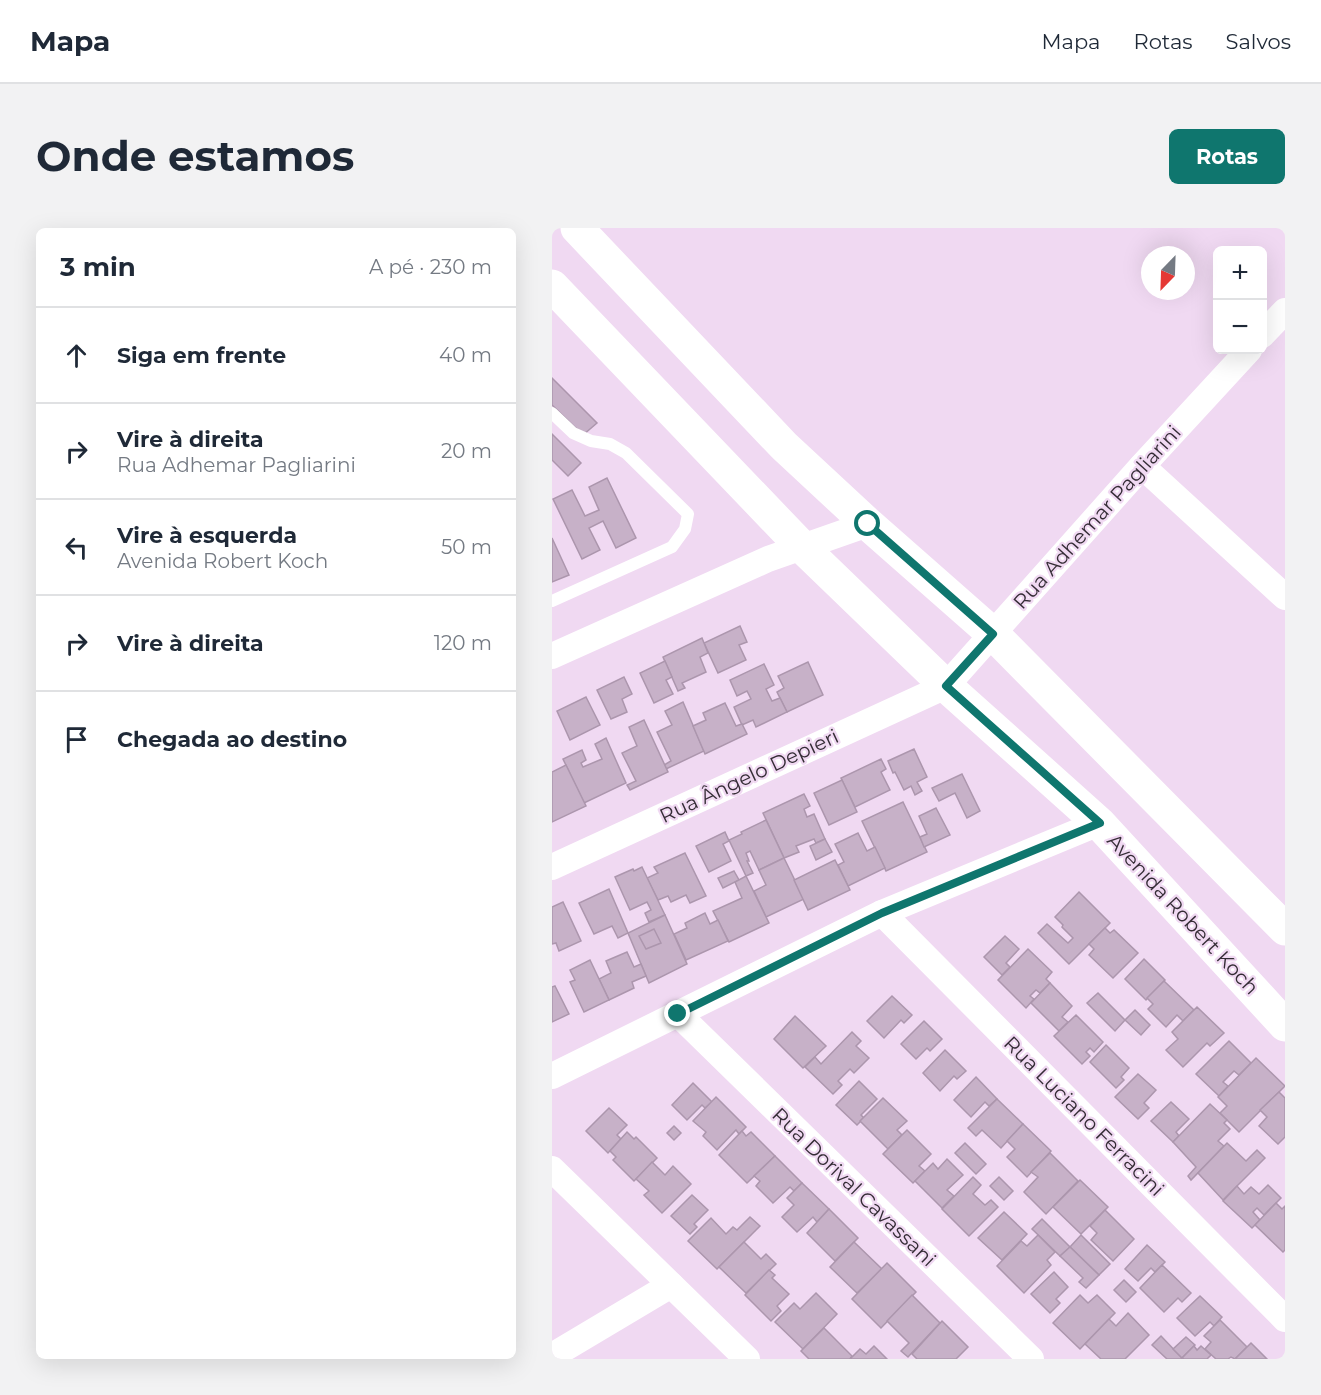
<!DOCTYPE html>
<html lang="pt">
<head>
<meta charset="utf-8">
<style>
	body { margin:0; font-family:Montserrat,sans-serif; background:#f2f2f3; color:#1f2937 }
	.controls { position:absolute; right:18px; top:18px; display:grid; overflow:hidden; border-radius:9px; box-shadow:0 6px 24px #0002 }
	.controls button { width:54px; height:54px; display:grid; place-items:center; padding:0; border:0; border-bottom:2px solid #e0e1e3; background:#fff; color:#1f2937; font:30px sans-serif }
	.compass { position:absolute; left:589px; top:18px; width:54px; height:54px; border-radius:50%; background:#fff; box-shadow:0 6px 24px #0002; rotate:203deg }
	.stop { position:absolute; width:18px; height:18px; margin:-14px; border:4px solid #0f766e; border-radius:50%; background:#fff }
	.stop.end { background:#0f766e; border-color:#fff; box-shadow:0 2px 6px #0008 }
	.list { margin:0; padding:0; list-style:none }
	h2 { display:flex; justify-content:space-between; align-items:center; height:78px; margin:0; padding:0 24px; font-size:26px }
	h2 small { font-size:20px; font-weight:400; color:#747a83 }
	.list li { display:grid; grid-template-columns:39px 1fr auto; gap:18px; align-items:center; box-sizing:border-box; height:96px; padding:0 24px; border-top:2px solid #e0e1e3 }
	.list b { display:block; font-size:22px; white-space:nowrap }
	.list p { margin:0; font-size:20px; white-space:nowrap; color:#747a83 }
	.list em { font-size:20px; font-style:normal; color:#747a83 }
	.icon { flex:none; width:33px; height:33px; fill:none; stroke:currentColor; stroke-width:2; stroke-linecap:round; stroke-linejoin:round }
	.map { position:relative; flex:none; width:733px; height:1131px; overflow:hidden; border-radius:9px }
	header { display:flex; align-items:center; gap:36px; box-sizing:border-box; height:84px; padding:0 30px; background:#fff; border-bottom:2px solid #e0e1e3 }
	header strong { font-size:28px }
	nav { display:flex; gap:33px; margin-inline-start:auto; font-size:21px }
	.intro { display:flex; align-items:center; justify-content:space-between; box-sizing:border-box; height:144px; padding:0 36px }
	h1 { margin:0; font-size:42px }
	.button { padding:15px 27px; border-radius:9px; background:#0f766e; color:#fff; font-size:21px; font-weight:700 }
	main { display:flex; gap:36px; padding:0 36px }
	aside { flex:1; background:#fff; border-radius:9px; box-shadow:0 6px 24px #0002 }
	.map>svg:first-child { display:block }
</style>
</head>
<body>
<header>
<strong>Mapa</strong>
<nav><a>Mapa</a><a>Rotas</a><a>Salvos</a></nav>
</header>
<div class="intro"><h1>Onde estamos</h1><a class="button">Rotas</a></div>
<main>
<aside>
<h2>3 min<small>A pé · 230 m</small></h2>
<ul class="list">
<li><svg class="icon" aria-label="ahead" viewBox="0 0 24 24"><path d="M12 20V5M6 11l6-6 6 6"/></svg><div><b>Siga em frente</b></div><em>40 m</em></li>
<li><svg class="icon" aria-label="right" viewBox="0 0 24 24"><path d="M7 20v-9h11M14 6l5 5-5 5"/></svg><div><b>Vire à direita</b><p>Rua Adhemar Pagliarini</p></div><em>20 m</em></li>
<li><svg class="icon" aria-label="left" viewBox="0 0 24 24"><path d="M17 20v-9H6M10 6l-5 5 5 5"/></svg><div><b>Vire à esquerda</b><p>Avenida Robert Koch</p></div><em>50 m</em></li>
<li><svg class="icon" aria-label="right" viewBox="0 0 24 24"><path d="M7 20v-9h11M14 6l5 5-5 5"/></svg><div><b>Vire à direita</b></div><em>120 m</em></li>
<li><svg class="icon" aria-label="arrive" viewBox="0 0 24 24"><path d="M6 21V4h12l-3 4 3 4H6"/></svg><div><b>Chegada ao destino</b></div></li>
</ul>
</aside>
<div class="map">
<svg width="733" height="1131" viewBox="0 0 733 1131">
	<rect width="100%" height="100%" fill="#f0d9f2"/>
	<!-- building -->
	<g fill="#c7b1c8" stroke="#ac96ad" stroke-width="1.5">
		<path d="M0,150l45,45 -14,12 -31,-30z"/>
		<path d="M0,206l29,29 -13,13 -16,-16z"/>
		<path d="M55,250l29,60 -20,10 -13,-27 -14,7 11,22 -18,9 -29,-60 19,-9 13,26 14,-6 -10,-23z"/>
		<path d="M0,310l17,37 -17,7z"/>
		<path d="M188,398l7,16 -8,3 7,15 -28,13 -14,-30z"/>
		<path d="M150,410l6,15 -8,4 6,15 -24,11 3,5 -7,3 -15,-34z"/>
		<path d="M113,433l7,16 -6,3 7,14 -19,9 -14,-30z"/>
		<path d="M256,434l15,33 -36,17 -10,-20 7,-4 -6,-12z"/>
		<path d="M212,436l10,21 -8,4 6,12 8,-3 7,14 -31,15 -3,-7 -11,5 -8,-18 17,-8 -4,-8 -10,5 -7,-16z"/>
		<path d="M72,449l8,17 -10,5 5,13 -16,7 -14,-29z"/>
		<path d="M34,469l14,28 -30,15 -13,-29z"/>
		<path d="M131,474l21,49 -38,18 -2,-4 7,-4 -14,-29 15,-7 -7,-14z"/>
		<path d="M173,475l11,23 6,-2 5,10 -42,20 -12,-28 13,-6 -3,-7z"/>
		<path d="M92,492l24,52 -38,18 -3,-5 9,-4 -14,-28 15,-7 -8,-19z"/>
		<path d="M54,510l20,45 -42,20 -21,-44 19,-9 4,10 -5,3 2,4 19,-8 -7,-15z"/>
		<path d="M362,521l13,28 -10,5 5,9 -7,4 -4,-9 -7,4 -9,-18 -2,1 -5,-12z"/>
		<path d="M329,531l5,10 -5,3 9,18 -35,17 -14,-29z"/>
		<path d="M14,537l20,41 -34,16v-50z"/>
		<path d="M410,546l18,37 -13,7 -12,-25 -16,8 -7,-13z"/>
		<path d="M290,552l15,32 -28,13 -15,-32z"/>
		<path d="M252,566l6,12 -6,3 3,8 7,-3 11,25 -9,4 -2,-4 -18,7 3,6 -15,6 -21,-45z"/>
		<path d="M351,574l24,50 -41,19 -24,-50z"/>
		<path d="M384,580l14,27 -26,12 -4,-10 7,-3 -8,-18z"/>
		<path d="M214,592l18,38 -25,12 -9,-19 -4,2 3,8h-2l6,12 -7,3 -17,-36 13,-6 -1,-2z"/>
		<path d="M173,604l4,9 -6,3 8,17 -22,11 -13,-26z"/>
		<path d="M306,605l9,18 8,-4 10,21 -37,18 -10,-21 6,-3 -9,-18z"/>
		<path d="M273,611l7,13 -16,8 -6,-14z"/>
		<path d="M133,625l21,43 -16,7 -4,-8 -15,7 -3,-6 -10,4 -11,-22 11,-5 -4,-6z"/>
		<path d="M232,630l20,41 -38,18 -12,-26 12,-6 -7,-15z"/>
		<path d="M283,632l15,30 -42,20 -14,-30z"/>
		<path d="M90,639l23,48 -16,7 -4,-9 6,-3 -4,-8 -17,8 -15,-33 18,-8 1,2z"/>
		<path d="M182,643l5,9 -16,8 -5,-10z"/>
		<path d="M194,648l23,47 -40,19 -16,-31 29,-13 -7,-16z"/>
		<path d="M57,661l19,44 -10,5 -6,-12 -18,8 -15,-31z"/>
		<path d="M527,664l31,31 -41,41 -31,-31 9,-9 21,19 5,-5 -11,-11 1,-2 -8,-8z"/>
		<path d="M11,674l18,39 -22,10 -3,-8 -4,1v-37z"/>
		<path d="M153,685l5,11 8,-4 10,21 -42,19 -12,-26 13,-6 -2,-5z"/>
		<path d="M113,687l22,49 -38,19 -21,-50z"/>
		<path d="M553,700l5,5 4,-3 24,23 -25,25 -24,-23 5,-6 -5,-5z"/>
		<path d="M102,701l7,14 -15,6 -7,-13z"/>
		<path d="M453,708l14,13 -13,14 4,4 -8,8 -18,-18z"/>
		<path d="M476,721l24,23 -6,7 4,4 -10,10 -4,-3 -6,6 4,3 -8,9 -28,-28z"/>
		<path d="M75,724l7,15 7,-3 5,12 -14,6 2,6 -25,12 -10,-21 12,-6 -5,-12z"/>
		<path d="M592,731l21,21 -19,20 -21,-21z"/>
		<path d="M38,732l19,40 -25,12 -14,-30 5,-2 -5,-10z"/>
		<path d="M612,753l30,29 -11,11 -6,-6 -11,12 -18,-18 5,-5 -6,-6z"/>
		<path d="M498,755l22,23 -10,11 6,5 -9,9 -28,-28z"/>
		<path d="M3,758l14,28 -17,8v-35z"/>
		<path d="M546,765l27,27 -10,11 -28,-28z"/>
		<path d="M340,768l20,19 -8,8 -3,-3 -17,18 -17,-17z"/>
		<path d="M645,779l27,26 -14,13 -3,-3 -24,24 -17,-17 12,-11 -6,-7z"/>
		<path d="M583,782l15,15 -9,10 -16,-15z"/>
		<path d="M524,787l27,27 -9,10 -4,-4 -4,4 4,4 -8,8 -28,-28z"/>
		<path d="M243,788l31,30 -23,22 -29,-29z"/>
		<path d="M372,793l18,18 -12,12 -3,-3 -11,11 -15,-15z"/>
		<path d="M300,804l9,9 -5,5 13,12 -15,15 -4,-4 -12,12 4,4 -9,9 -28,-27 10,-10 6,7z"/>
		<path d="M677,813l22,22 -12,12 -5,-4 -11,11 5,4 -9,10 -23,-22z"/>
		<path d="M554,817l23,23 -8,9 3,3 -8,8 -26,-26z"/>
		<path d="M393,822l21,21 -9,8 -3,-3 -14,15 -17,-18z"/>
		<path d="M704,830l29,28 -46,46 -19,-19 7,-7 -9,-9z"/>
		<path d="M586,846l18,16 -12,13 5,5 -11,11 -23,-22z"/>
		<path d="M424,849l21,22 -8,7 -4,-4 -14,15 -17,-17z"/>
		<path d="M307,853l18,18 -16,16 3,3 -7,7 -21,-20z"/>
		<path d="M141,855l19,19 -7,6 -3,-3 -15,15 -15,-15z"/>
		<path d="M727,864l6,6v39l-7,7 -19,-18 8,-9 -7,-7z"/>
		<path d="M164,869l30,30 -7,7 -3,-4 -19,20 -14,-14 3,-4 -13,-11z"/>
		<path d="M331,870l24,23 -10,9 5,5 -14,14 -28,-28z"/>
		<path d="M445,871l26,25 -22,24 -19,-18 -6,6 -8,-8z"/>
		<path d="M619,874l18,17 -13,13 3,4 -6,6 -22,-21z"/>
		<path d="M658,876l17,16 -3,3 6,6 -12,12 6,5 -33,34 -3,-4 8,-9 -23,-25z"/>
		<path d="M57,880l18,17 -10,10 4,4 -13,14 -22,-22z"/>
		<path d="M471,896l28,27 -24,26 -20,-20 8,-8 -8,-8z"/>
		<path d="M122,898l7,7 -7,7 -7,-7z"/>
		<path d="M355,902l24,24 -12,12 6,5 -12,12 -30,-29z"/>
		<path d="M190,903l4,5 5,-4 24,24 -28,27 -28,-28z"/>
		<path d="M75,904l7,7 2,-2 21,21 -23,23 -21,-21 3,-3 -6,-6z"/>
		<path d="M413,915l21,21 -10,10 -21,-21z"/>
		<path d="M675,915l19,18 11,-11 8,8 -42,42 -25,-27z"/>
		<path d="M498,925l28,28 -32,33 -22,-22 14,-15 -7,-5z"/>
		<path d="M223,928l27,27 -8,8 -4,-4 -17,16 -17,-17 4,-5 -6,-5z"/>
		<path d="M395,931l16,16 -16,15 7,6 -12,12 -27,-27 18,-18 5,6z"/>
		<path d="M100,934l13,13 8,-9 18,18 -29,29 -18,-18 5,-4 -13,-12z"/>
		<path d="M421,949l8,8 -8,9 12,11 6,-5 7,7 -29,29 -27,-27z"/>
		<path d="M447,949l14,14 -9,9 -14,-14z"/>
		<path d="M528,952l28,27 -27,27 -28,-27z"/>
		<path d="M250,955l27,26 -12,13 -4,-5 -16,15 -15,-15 12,-12 -7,-7z"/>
		<path d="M716,957l13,13 -17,17 -7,-7 -4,4 7,8 -8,8 -29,-27 14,-15 7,8 7,-7 8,7z"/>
		<path d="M140,967l16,15 -14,14 3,3 -7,7 -19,-18z"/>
		<path d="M724,975l6,6 3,-3v44l-2,2 -28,-27z"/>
		<path d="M277,981l29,29 -23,23 -28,-28z"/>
		<path d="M553,982l29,29 -21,22 -22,-21 6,-7 -7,-7z"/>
		<path d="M452,984l23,22 -25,26 -24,-22z"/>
		<path d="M198,989l10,9 -43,43 -29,-28 23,-23 15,16 7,-7 4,3z"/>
		<path d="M490,991l28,28 -10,9 -28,-27z"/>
		<path d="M486,1007l17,17 -8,8 4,5 -27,28 -27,-27 24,-25 6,5z"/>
		<path d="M529,1007l29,29 -11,11 -29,-28z"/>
		<path d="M192,1014l17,17 5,-5 10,10 -30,29 -27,-26z"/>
		<path d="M302,1014l28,27 -25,24 -27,-26z"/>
		<path d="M595,1017l18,17 -10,10 -4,-4 -13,13 -13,-12z"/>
		<path d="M518,1019l29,28 -13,13 -7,-6 4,-4 -23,-22z"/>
		<path d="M335,1035l29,29 -35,36 -29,-29z"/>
		<path d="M610,1037l29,28 -9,9 -4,-4 -14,14 -24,-24z"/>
		<path d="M217,1042l6,5 -3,3 17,16 -12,12 4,5 -10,10 -26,-26z"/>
		<path d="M502,1044l14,15 -12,12 4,4 -10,10 -19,-19z"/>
		<path d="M572,1052l12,12 -10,10 -12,-12z"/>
		<path d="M264,1065l21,21 -34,35 -28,-27 19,-19 6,6z"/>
		<path d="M360,1067l28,28 -32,34 -7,-6 8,-8 -22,-22z"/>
		<path d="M528,1067l8,8 9,-8 18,18 -35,36 -27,-26z"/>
		<path d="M648,1068l22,21 -8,9 -4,-4 -15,14 -18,-18z"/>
		<path d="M576,1085l21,22 -24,24h-24l-16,-15 24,-25 7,7z"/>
		<path d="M668,1092l27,27 -12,12 -4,-2 -3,2h-12l-11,-10 6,-7 -7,-6z"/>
		<path d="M390,1093l26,26 -12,12h-39l-5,-5z"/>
		<path d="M272,1100l28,28 -2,3h-41l-8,-8z"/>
		<path d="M609,1108l21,22 -1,1h-14l-15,-14z"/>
		<path d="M634,1109l9,8 -13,13 -9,-9z"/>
		<path d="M699,1115l16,16h-32z"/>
		<path d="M322,1118l13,13h-37l10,-10 6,5z"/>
		<path d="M642,1118l3,4 4,-4 10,9 -4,4h-23l-2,-1z"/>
	</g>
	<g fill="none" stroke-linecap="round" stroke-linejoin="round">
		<!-- lane -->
		<path stroke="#fff" stroke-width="12" d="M0,185l21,20 18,8 19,3 16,9 62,61 -3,15 -13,18 -120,54"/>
		<!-- street -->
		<g stroke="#fff" stroke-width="26">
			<path d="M710,107l23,-24"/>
			<path d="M590,238l143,131"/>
			<path d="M0,428l216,-97 100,-35"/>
			<path d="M0,639l394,-181 196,-220 107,-116"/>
			<path d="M330,685l403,406"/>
			<path d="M126,786l353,345"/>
			<path d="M0,848l330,-163 217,-90"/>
			<path d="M0,941l195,190"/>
			<path d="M0,1128l119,-71"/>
		</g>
		<!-- primary -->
		<g stroke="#fff" stroke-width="33">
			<path d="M25,0l207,218 84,78 125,110 292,295"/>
			<path d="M0,58l251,262 143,138 153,137 186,202"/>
		</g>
	</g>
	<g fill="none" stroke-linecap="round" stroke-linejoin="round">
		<!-- route -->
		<path stroke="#0f766e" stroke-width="8" d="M126,786l204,-101 218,-90 -154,-137 47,-52 -125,-110"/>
	</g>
	<g text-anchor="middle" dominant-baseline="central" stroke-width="4.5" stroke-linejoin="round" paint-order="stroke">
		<!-- street labels -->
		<g font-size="20" fill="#342c35" stroke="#f0d9f2">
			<text transform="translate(545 289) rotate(-48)">Rua Adhemar Pagliarini</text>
			<text transform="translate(197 548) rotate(-25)">Rua Ângelo Depieri</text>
			<text transform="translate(631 686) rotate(47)">Avenida Robert Koch</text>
			<text transform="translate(532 888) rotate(45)">Rua Luciano Ferracini</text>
			<text transform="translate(302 959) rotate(44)">Rua Dorival Cavassani</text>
		</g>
	</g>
</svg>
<div class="controls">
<button>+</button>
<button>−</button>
</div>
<svg class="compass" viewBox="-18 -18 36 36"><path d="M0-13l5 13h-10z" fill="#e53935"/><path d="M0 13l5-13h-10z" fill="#747a83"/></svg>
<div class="stop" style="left:316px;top:296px"></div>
<div class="stop end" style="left:126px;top:786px"></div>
</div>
</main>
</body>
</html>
